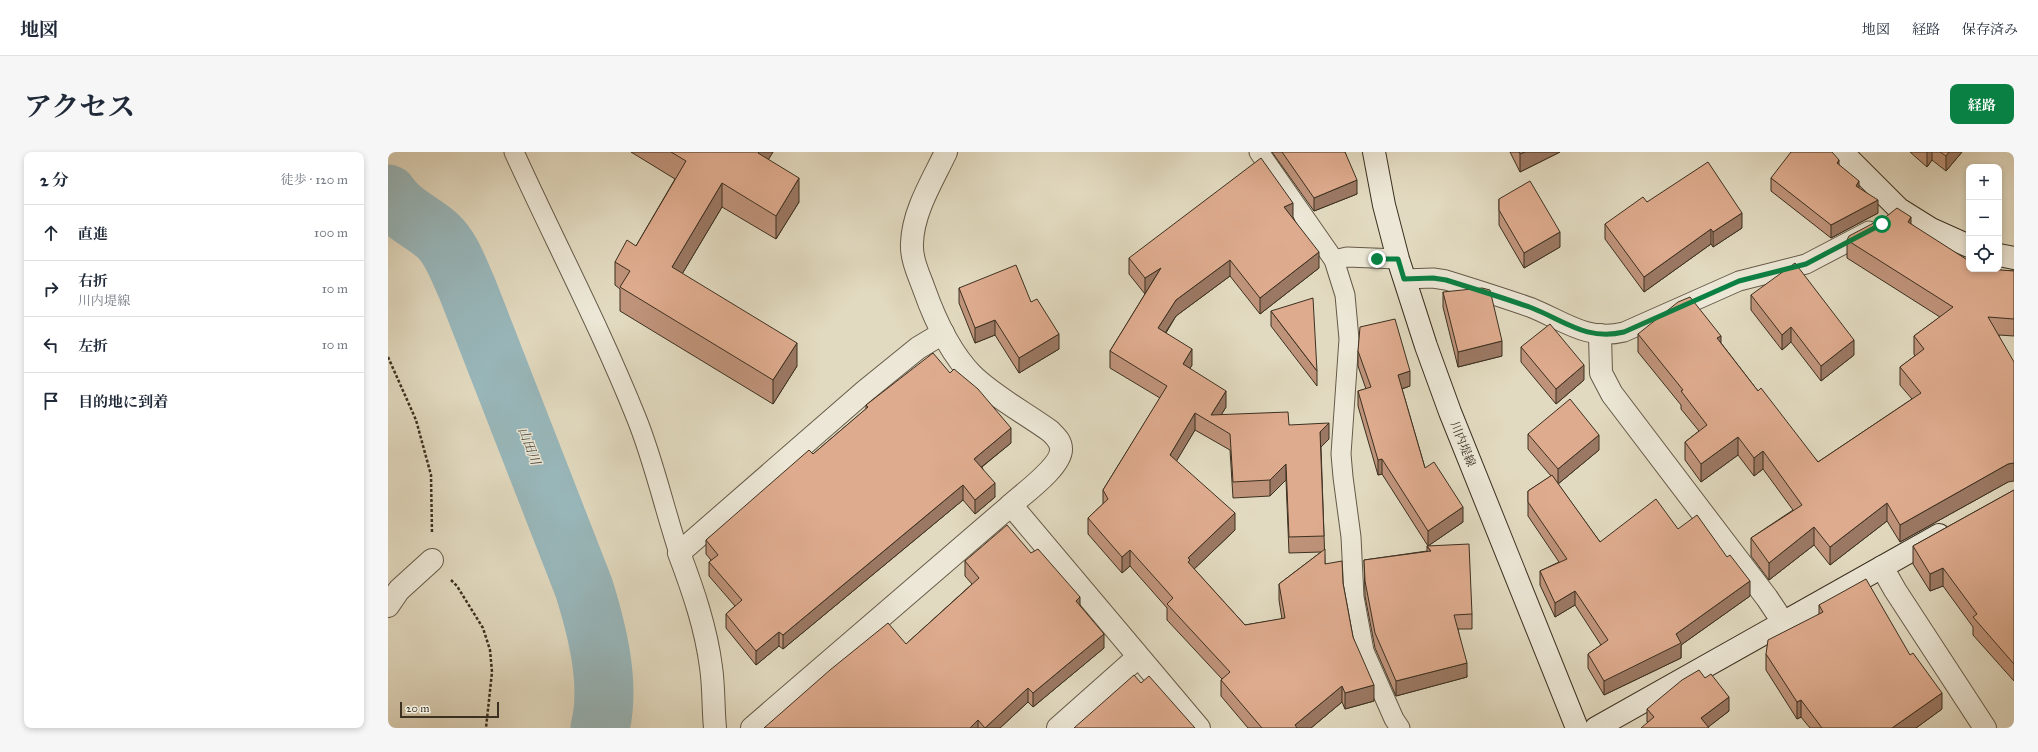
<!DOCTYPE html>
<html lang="ja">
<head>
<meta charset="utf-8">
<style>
	body { margin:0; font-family:"IM FELL Great Primer","Noto Serif JP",serif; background:#f6f6f7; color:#1f2937 }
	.controls { position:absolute; right:12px; top:12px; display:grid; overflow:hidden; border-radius:8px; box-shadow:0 2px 6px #0003 }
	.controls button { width:36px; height:36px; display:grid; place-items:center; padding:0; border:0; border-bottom:1px solid #e0e1e3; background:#fff; color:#1f2937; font:20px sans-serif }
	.scale { position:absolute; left:12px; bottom:10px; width:99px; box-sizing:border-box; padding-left:4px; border:2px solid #3c3020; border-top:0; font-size:11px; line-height:14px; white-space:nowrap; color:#3c3020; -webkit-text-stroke:3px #ece7d6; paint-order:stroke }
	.stop { position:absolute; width:12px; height:12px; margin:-9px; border:3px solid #0b8043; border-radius:50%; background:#fff }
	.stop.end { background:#0b8043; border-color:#fff; box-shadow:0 1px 4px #0008 }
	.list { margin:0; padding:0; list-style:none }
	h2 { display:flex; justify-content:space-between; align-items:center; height:52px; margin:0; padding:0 16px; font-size:17px }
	h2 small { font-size:13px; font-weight:400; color:#747a83 }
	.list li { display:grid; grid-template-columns:26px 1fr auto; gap:12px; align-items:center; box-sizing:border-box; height:56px; padding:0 16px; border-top:1px solid #e0e1e3 }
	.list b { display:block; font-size:15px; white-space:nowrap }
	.list p { margin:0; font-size:13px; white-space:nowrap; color:#747a83 }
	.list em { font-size:13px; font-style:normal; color:#747a83 }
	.icon { flex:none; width:22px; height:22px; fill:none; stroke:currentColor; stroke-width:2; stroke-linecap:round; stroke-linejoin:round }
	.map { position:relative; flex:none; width:1626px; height:576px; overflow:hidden; border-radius:8px }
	header { display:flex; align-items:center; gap:24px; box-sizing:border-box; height:56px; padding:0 20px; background:#fff; border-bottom:1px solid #e0e1e3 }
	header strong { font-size:19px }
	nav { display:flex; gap:22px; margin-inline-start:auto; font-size:14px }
	.intro { display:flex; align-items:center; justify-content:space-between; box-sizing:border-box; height:96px; padding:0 24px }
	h1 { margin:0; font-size:28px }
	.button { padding:10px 18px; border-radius:8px; background:#0b8043; color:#fff; font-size:14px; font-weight:700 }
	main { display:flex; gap:24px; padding:0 24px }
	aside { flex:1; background:#fff; border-radius:8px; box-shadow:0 2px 6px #0003 }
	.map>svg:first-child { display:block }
</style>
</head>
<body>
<header>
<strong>地図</strong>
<nav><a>地図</a><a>経路</a><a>保存済み</a></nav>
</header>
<div class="intro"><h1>アクセス</h1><a class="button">経路</a></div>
<main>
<aside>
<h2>2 分<small>徒歩 · 120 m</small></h2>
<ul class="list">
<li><svg class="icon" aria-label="ahead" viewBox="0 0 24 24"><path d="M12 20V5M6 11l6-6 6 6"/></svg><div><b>直進</b></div><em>100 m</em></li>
<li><svg class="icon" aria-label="right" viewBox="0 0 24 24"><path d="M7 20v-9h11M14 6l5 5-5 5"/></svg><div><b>右折</b><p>川内堤線</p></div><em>10 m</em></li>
<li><svg class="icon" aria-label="left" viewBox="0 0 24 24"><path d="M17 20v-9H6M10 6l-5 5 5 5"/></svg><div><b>左折</b></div><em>10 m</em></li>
<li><svg class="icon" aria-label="arrive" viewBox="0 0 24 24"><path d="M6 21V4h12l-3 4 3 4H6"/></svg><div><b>目的地に到着</b></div></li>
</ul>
</aside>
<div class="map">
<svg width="1626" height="576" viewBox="0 0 1626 576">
	<rect width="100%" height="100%" fill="#e2dac0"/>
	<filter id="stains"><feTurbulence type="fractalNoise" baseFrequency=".005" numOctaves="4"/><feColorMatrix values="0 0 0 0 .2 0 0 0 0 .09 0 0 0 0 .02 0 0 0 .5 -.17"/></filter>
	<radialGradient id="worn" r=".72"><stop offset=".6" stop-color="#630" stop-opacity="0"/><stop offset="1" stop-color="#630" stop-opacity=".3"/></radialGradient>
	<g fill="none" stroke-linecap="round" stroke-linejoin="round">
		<!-- river -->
		<path stroke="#99b8bc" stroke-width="59" d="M0,42c12,20 34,27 50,42 14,13 21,35 29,52l117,300c13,42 27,96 16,140"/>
		<!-- lane casing -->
		<g stroke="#665a48" stroke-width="21">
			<g id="lane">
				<path d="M126,0c40,88 86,175 122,265 18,44 28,91 43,136"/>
				<path d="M871,0l75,108 11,35 4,44 -8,115 2,23 8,60 3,60 10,54 30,68 6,9"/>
				<path d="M946,108l13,-3 51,2"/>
				<path d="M1016,127l29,-1 13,2c29,9 58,18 86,28 32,13 55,33 92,24l115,-51 67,-17 63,-33"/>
			</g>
		</g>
		<!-- street casing -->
		<g stroke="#665a48" stroke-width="24">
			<g id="street">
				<path d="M1212,183l1,38 11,21 155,204 16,24"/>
				<path d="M623,353l188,223"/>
				<path d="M1494,415l13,23 90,138"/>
				<path d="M0,454l11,-16 33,-30"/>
				<path d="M327,576c-2,-20 -1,-41 -4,-61 -5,-39 -18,-77 -32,-114l186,-162 53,-43 25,-15"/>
				<path d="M364,576l259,-223c12,-11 51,-39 50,-56 0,-8 -6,-13 -11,-18 -25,-18 -55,-34 -77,-55 -23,-23 -38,-56 -49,-87 -5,-14 -13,-30 -12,-46 1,-32 21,-63 34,-91"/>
				<path d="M670,576l80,-71"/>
			</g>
		</g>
		<!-- secondary casing -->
		<g stroke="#3c3020" stroke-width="24">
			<g id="secondary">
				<path d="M986,0l10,53 14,54 28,87 24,66 127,316"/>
				<path d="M1454,0l57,57 32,20 38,17"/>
				<path d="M1611,103l15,3"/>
				<path d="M1208,576l343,-193"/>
			</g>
		</g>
		<!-- path -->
		<g stroke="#3c3020" stroke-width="2.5" stroke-dasharray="3 2" stroke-linecap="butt">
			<path d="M0,205l28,63 15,55 1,58"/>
			<path d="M63,428l6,6 26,42 7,22 2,22 -6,56"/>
		</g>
		<!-- lane -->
		<use href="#lane" stroke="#ece7d6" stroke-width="19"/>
		<!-- street -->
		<use href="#street" stroke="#ece7d6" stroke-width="22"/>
		<!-- secondary -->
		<use href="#secondary" stroke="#ece7d6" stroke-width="22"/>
	</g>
	<!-- wall -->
	<g fill="#bf937a" stroke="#3c3020" fill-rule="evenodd">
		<path d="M243,0h142l-5,7 31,43 -23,37 -54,-32 -40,67 115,92 -24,38 -153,-93v-22l-5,-4v-23l21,-16 39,-67z"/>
		<path d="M884,0h73l12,42 -43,17z"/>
		<path d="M1122,0h50l-40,20z"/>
		<path d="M1522,0h52l-16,19 -14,-11 -5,7z"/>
		<path d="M1451,14l20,22 19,25 -47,25 -60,-47v-13z"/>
		<path d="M1111,47l61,48 -36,21 -25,-43z"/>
		<path d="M1259,50l95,26 -29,19 -2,-3 -67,48 -39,-53v-15z"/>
		<path d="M905,65l26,51 -59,46 -30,-38 -54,40 -10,17 26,32 -2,3 36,39 -5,8 68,10 40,14 -8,8 4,117 18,19 10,54 21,64 -29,8 -3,-7 -31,26h-63l-27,-32v-16l1,-1 -55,-59v-12l-37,-42 -8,7 -34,-39v-16l15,-14v-14l57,-92 -50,-30v-17l35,-57 -16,-20v-16zM807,278l35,20 3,48 37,-2 16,-16 3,73 32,-1 -42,32v16l3,19 -37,6 -51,-56 41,-39 -59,-69z"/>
		<path d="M1523,72l58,45 45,2v65l-15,-1 9,147 -108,60 -13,-21 -57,44 -16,-20 -45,35 -18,-24v-18l42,-28 -30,-41 -9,7 -16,-21 -37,27 -16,-22v-18l14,-11 -18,-22v-4l-43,-53v-18l83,9 37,48 60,71 94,-63 -12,-14v-18l15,-11 -1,-2v-18l26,-19 -93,-59v-18z"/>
		<path d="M571,136l72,14 28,47 -40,24 -24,-38 -20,8 -16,-40z"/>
		<path d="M1055,140l59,64 -44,11 -15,-60z"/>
		<path d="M1363,143l103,60 -33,26 -30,-39 -9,8 -31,-40z"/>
		<path d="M883,159l46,60v15l-46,-60z"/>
		<path d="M1133,195l63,33 -28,24 -35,-42z"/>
		<path d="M970,199l52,35 -8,3 23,79 38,54 -35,24 -46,-72 -4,1 -20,-69v-15l8,-2 -8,-23z"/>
		<path d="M478,253l145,38 -29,24 13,30 -20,17 -12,-14 -180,149 -4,-3 -23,19 -30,-37v-14l9,-8 -26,-30v-14l2,-2 -5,-6v-14l107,-86 53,-45z"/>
		<path d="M1140,282l71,16 -41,34 42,58 78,-13 72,67 -69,49v13l-77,37 -16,-27v-14l13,-9 -26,-40 -20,12 -15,-32v-14l19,-9 -31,-46v-25l23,-15 -23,-27z"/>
		<path d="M1626,338v191l-41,-46v-8l-30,-41 -13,5 -17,-27v-18z"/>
		<path d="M1039,394l45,68v15h-14l9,48 -71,19 -21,-48 -10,-52 -1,-36 63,-9z"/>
		<path d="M643,401l49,53 24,42 -71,59 -5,-5 -28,26h-236l142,-84 66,-60 -7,-8v-15z"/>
		<path d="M1431,453l123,104 -26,19h-106l-9,-11 -4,2 -31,-49v-16l53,-40z"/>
		<path d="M1317,526l24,33 -21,16 -61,-5v-13z"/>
	</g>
	<!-- shaded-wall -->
	<g fill="#9b7863" stroke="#3c3020">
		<path d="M371,0h14l-15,25v-24z"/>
		<path d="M1137,0h35l-40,20v-18z"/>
		<path d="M1539,0h5v8l-5,7z"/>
		<path d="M1561,0h13l-16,19v-15z"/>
		<path d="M1451,8v13l-2,-10z"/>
		<path d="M411,26v24l-23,37v-23z"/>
		<path d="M969,28v14l-43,17v-13z"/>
		<path d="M1471,29v13l-3,-8z"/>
		<path d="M334,31v24l-50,84v-24z"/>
		<path d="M1490,48v13l-47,25v-13z"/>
		<path d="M905,51v17l-9,-13z"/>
		<path d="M1354,61v15l-29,19v-15z"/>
		<path d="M1523,65v18l-3,-13z"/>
		<path d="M1323,77v15l-67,48v-15z"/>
		<path d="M1172,80v15l-36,21v-15z"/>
		<path d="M931,100v16l-59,46v-16z"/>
		<path d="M842,108v16l-54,40 -18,28v-16l18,-28z"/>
		<path d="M773,116l-16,26v-16z"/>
		<path d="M607,168v15l-20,8v-15z"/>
		<path d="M1403,175v15l-9,8v-15z"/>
		<path d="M671,182v15l-40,24v-15z"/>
		<path d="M1333,184v17l-4,-15z"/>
		<path d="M1466,188v15l-33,26v-15z"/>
		<path d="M1114,189v15l-44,11v-15z"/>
		<path d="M409,191v23l-24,38v-24z"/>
		<path d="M804,197v16l-9,15v-16z"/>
		<path d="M1196,213v15l-28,24v-15z"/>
		<path d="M1022,219v15l-12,4v-15z"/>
		<path d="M838,239v16l-11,18 -4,-10z"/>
		<path d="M807,261v17l-25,42v-17z"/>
		<path d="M941,271v16l-9,9v-16z"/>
		<path d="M623,276v15l-37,30v-14z"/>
		<path d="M1211,283v15l-41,34v-15z"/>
		<path d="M1350,285v18l-37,27v-18z"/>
		<path d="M1375,299v18l-9,7v-18z"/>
		<path d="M994,307v15l-4,1v-15z"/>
		<path d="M1626,311v18l-6,1 -108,60v-17l108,-61z"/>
		<path d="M898,312v16l-16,16v-16z"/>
		<path d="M607,331v14l-20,17v-14z"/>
		<path d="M575,333v15l-180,149v-14z"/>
		<path d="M1499,351v18l-57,44v-18z"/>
		<path d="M1075,355v15l-35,24v-15z"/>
		<path d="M847,361v17l-45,43 -2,-11v-4z"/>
		<path d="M1426,375v18l-45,35v-17z"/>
		<path d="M742,398v16l-8,7v-16z"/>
		<path d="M1555,416v18l-13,5v-17z"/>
		<path d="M1362,429v15l-69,49v13l-77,37v-14l72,-47z"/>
		<path d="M1187,439v14l-20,12v-14z"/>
		<path d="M692,445v15l-4,-11z"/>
		<path d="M391,480v14l-23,19v-14z"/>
		<path d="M716,482v14l-71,59v-14z"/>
		<path d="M1079,511v14l-71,19v-15z"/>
		<path d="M986,533v16l-29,8v-16z"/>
		<path d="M954,534v16l-31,26h-16v-3z"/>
		<path d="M640,536v14l-28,26h-15z"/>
		<path d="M1554,541v16l-26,19h-24z"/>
		<path d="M1341,545v14l-22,17 -6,-10z"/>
		<path d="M1413,548v17l-4,2v-17z"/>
		<path d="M590,568v8h-8z"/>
	</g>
	<!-- building -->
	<g fill="#deab8e" stroke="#3c3020">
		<path d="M283,0h88l-1,1 41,25 -23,38 -54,-33 -50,84 125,76 -24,37 -153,-93 10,-16 -15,-9 12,-22 9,6 50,-85z"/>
		<path d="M894,0h63l12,28 -43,18z"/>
		<path d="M1131,0h6l-5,2z"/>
		<path d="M1403,0h41l7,8 -2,3 22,18 -3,5 22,14 -47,25 -60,-47z"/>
		<path d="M1552,0h9l-3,4z"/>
		<path d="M873,6l32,45 -9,4 35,45 -59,46 -30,-38 -54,40 -18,28 34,21 -9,15 43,27 -15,24 77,-3 1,13 40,-2 -9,9 4,104 -35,1 -3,-73 -16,16 -37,2 -3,-48 -35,-21 -25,42 65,58 -47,45 2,2 -2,2 57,63 40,-7 -6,-34 46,-35v15l17,-3 1,22 10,54 21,48 -29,8 -3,-7 -47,39 2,3h-35l-41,-48 9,-8 -63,-68 6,-6 -43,-48 -8,7 -34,-39 20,-19 -5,-9 64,-104 -57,-35 51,-83 -16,10 -16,-20z"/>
		<path d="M1320,10l34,51 -29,19 -2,-3 -67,48 -39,-53 38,-27 4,5z"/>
		<path d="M1142,29l30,51 -36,21 -25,-43v-11z"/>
		<path d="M1509,56l14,9 -3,5 61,39v8h20l25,2v48l-26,-2 26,45v101l-6,1 -108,61 -13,-22 -57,44 -16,-20 -45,36 -18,-25 51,-33 -39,-54 -9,7 -16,-21 -37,27 -16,-22 22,-17 -26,-34 2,-1 -45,-56 40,-32 12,-5 31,39 -4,2 41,53 3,-3 57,74 103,-69 -21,-26 24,-18 -10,-13 39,-29 -106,-67 2,-4 38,-20z"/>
		<path d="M1407,111l59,77 -33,26 -30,-39 -9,8 -31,-40z"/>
		<path d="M628,113l15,37 6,-3 22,35 -40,24 -24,-38 -20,8 -16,-40z"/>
		<path d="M1094,136l8,2 12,51 -44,11 -15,-60z"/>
		<path d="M925,146l4,73 -46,-60z"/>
		<path d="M1007,167l15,52 -12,4 27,93 9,-6 29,45 -35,24 -46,-72 -4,1 -20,-69 13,-4 -13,-36 2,-24z"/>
		<path d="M1162,172l34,41 -28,24 -35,-42z"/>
		<path d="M545,201l17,20 4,-4 24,20 33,39 -37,31 21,24 -20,17 -12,-15 -180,150 -4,-3 -23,19 -30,-37 16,-14 -33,-38 9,-7 -12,-15 103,-90 4,4 55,-47 -2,-2z"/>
		<path d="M1182,247l29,36 -41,34 -30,-35z"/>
		<path d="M1164,323l48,67 56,-43 22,30 19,-14 30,42 3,-2 20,26 -74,53 5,9 -77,38 -16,-27 20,-14 -33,-49 -20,12 -15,-32 27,-12 -39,-57v-11z"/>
		<path d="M1626,338v174l-41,-47 4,-3 -34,-46 -13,6 -17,-28z"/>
		<path d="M619,373l24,28 7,-4 42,48 -4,4 28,33 -71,59 -5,-5 -43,40 -7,-8 -8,8h-206l66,-58 58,-47 18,21 73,-66 -14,-17z"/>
		<path d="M1081,392l3,70 -18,1 13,48 -71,18 -21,-48 -10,-52 -1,-21 67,-9 -4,-5z"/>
		<path d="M1478,427l44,76 3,-2 29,40 -50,35h-70l-21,-28 -4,2 -31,-48 2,-14 55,-28 -4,-7z"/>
		<path d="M1311,518l6,8 6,-4 18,23 -28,21 8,10h-68l13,-11 -7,-8 35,-29z"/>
		<path d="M746,523l7,8 8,-7 46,52h-121z"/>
	</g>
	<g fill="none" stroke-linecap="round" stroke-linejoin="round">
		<!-- route -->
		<path stroke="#0b8043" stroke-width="5" d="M989,107h21l6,20 29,-1 13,2c29,9 58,18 86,28 33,13 55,33 92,24l115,-51 67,-17 76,-40"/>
	</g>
	<g text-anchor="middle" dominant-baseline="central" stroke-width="3" stroke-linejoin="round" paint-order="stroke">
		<!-- street labels -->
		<g font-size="12" fill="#3c3020" stroke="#ece7d6">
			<text transform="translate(1075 292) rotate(68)">川内堤線</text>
		</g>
		<!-- water labels -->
		<g font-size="13" font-style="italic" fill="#4f4b3f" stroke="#ece7d6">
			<text transform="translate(141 294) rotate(69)">山田川</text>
		</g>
	</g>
	<rect width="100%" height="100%" filter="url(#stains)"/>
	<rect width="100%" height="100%" fill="url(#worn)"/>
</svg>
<div class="controls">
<button>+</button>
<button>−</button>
<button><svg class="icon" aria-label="locate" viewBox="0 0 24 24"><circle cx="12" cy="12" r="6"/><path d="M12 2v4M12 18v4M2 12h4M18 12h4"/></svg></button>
</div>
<div class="scale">20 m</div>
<div class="stop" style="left:1494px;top:72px"></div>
<div class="stop end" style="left:989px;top:107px"></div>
</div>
</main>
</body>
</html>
